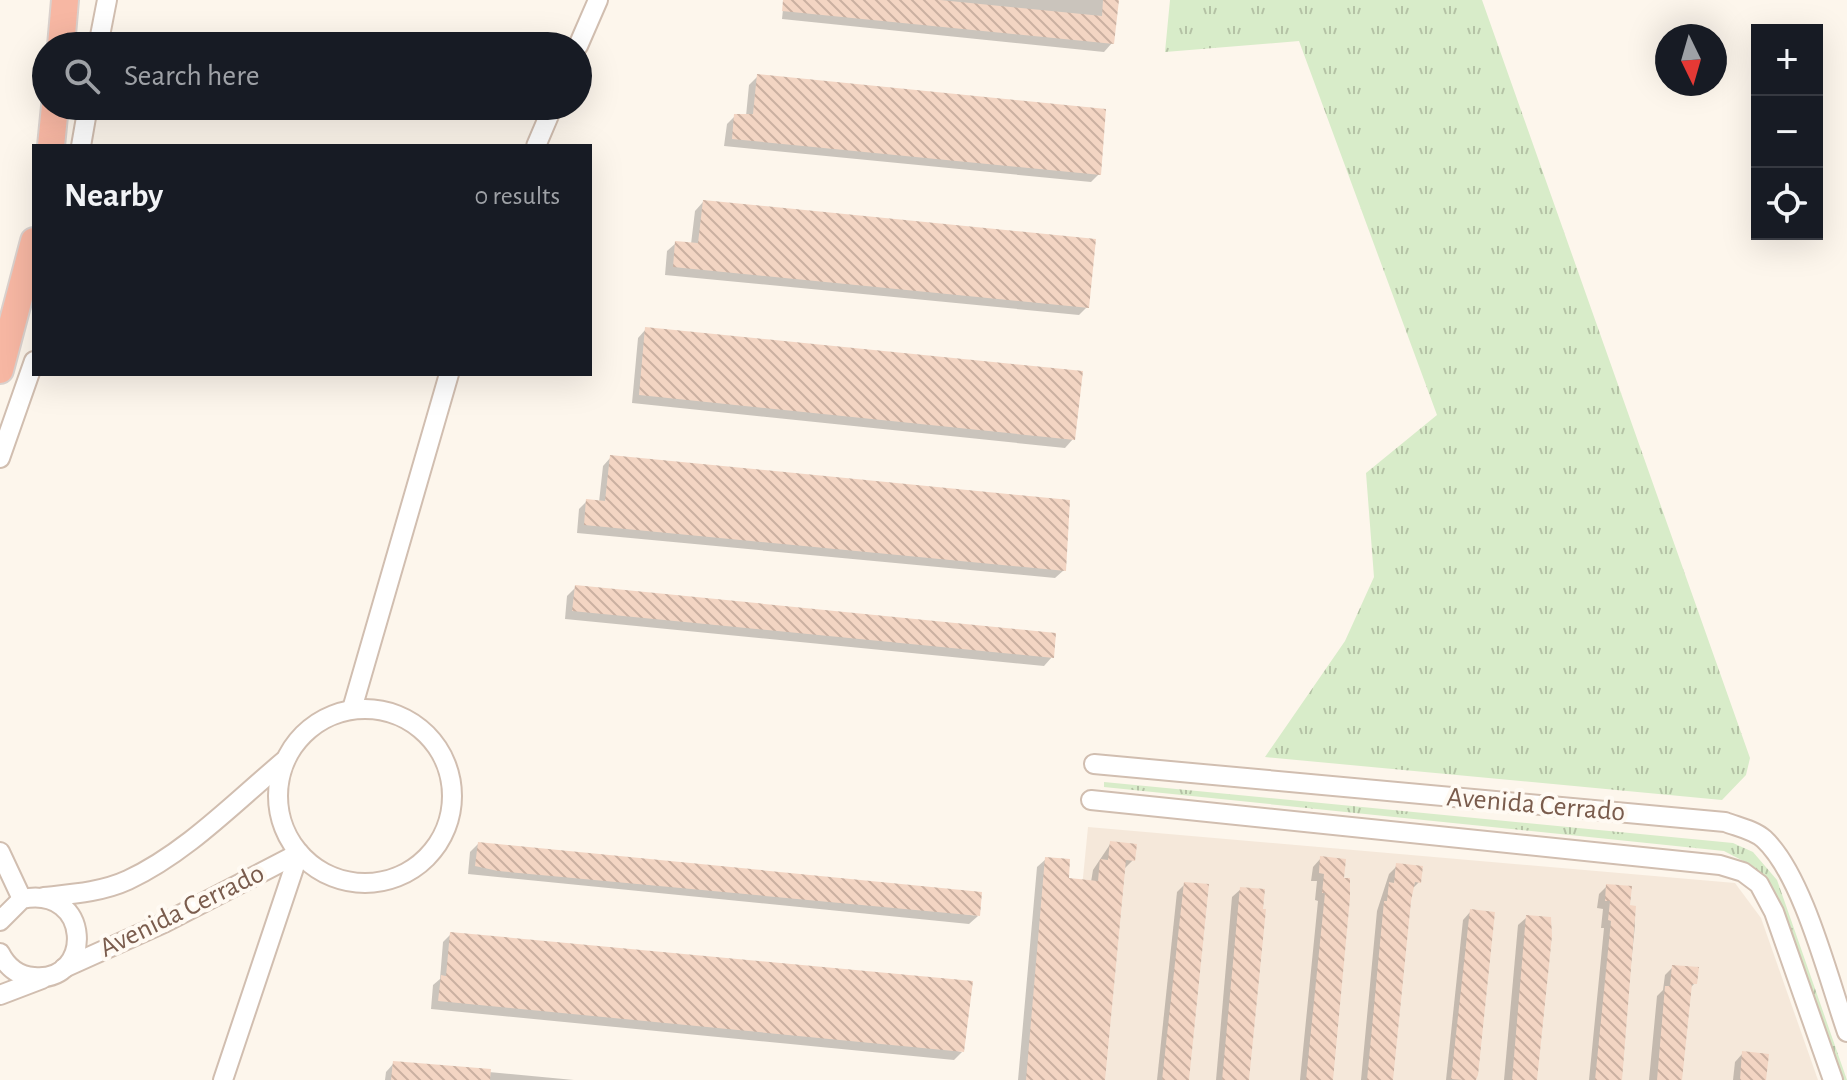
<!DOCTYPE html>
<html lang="en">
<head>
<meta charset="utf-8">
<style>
	body { margin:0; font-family:"Alegreya Sans",sans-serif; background:#20242c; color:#f1f3f6 }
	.controls { position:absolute; right:24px; top:24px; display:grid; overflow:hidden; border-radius:0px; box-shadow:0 8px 32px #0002 }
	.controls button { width:72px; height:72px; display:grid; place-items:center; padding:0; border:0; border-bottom:2px solid #363941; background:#171b24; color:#f1f3f6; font:40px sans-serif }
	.compass { position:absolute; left:1655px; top:24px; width:72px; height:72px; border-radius:50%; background:#171b24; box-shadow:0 8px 32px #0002; rotate:175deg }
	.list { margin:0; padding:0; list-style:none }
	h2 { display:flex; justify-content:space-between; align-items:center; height:104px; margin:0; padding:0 32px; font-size:34px }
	h2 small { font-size:26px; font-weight:400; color:#9ea1a6 }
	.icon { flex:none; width:44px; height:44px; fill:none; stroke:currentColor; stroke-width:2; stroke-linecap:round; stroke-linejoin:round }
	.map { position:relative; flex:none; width:1847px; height:1080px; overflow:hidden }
	.search { position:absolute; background:#171b24; box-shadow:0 8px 32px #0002; left:32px; top:32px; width:560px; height:88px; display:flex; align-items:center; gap:20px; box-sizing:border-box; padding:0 28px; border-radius:44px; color:#9ea1a6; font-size:30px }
	.panel { position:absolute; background:#171b24; box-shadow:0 8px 32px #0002; left:32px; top:144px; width:560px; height:232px; border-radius:0px }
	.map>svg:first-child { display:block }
</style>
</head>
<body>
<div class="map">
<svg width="1847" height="1080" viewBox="0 0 1847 1080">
	<defs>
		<pattern id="grass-tufts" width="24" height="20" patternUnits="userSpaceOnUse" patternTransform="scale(2)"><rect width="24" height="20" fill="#d8ecc9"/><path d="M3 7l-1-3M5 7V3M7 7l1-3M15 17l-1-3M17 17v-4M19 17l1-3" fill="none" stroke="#b4c2a5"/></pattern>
		<pattern id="building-back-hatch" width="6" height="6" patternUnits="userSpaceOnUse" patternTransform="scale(2)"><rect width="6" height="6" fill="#f3d5c3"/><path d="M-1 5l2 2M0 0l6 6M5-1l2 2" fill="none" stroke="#cab0a1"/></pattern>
	</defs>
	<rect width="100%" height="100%" fill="#fdf6ec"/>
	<!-- residential -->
	<path fill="#f5e8da" d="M1088,827l647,56 26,35 57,162h-755z"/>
	<!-- grass -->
	<g fill="url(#grass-tufts)">
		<path d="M1170,0h312l268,758 -4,17 -24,25 -457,-43 80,-116 29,-64 -8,-104 71,-58 -138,-374 -134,11z"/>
		<path d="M1104,782l629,61 20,9 24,28 70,200h-8l-77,-204 -11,-11 -27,-14 -620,-64z"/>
	</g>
	<!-- shadow -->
	<g fill="#0003">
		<path d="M784,0h334l-6,43 -8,9 -322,-33z"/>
		<path d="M757,77l342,97 -8,8 -367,-36 3,-22 8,-8h11l3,-31z"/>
		<path d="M703,202l384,105 -8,8 -414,-40 2,-24 9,-8 15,1 4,-33z"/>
		<path d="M646,329l427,110 -8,9 -433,-45 6,-65z"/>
		<path d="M611,457l453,113 -9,8 -478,-45 2,-24 8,-8 12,1 4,-36z"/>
		<path d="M576,587l476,70 -8,9 -479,-47 2,-23z"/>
		<path d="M1111,843l22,17 -9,9 -21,211h-85l19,-213 9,-8 21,21 24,2 2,-12z"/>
		<path d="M478,844l500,72 -9,8 -501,-50 2,-22z"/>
		<path d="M1321,858l23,2 -14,220h-30l18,-179 -3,-1 2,-19h-6l2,-14z"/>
		<path d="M1397,866l22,16 -7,7 -21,191h-30l16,-169 12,-37z"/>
		<path d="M1185,884l1,196h-29l20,-188z"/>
		<path d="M1607,886l21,21 6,1 1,17 -16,155h-30l15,-152h-3l2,-19 -6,-1 2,-14z"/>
		<path d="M1241,889l6,191h-31l16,-183z"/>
		<path d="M1471,911l4,169h-29l17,-160z"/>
		<path d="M1527,917l8,163h-31l14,-155z"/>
		<path d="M451,934l511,118 -8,8 -523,-51 2,-24 7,-6 3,-37z"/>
		<path d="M1673,967l22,16 -6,6 -9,91h-31l8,-84 6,-6 2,-15z"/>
		<path d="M1743,1053l21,27h-31l2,-18z"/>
		<path d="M394,1063l180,17h-189l1,-8z"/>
	</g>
	<!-- building -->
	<g fill="url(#building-back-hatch)">
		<path d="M783,0h157l162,16 1,-16h16l-5,44 -332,-33z"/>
		<path d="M757,74l349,35 -5,66 -369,-36 2,-25h19z"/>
		<path d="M703,200l393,39 -7,69 -416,-41 2,-26 23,2z"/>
		<path d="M645,327l438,44 -8,69 -436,-45z"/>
		<path d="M610,455l460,45 -4,71 -482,-46 2,-26 19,2z"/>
		<path d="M575,585l481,48 -2,25 -482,-47z"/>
		<path d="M1110,841l27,3 -2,17 -9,-1 -21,220h-79l19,-223 25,2 -1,19 29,3 2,-22 8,1z"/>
		<path d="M478,842l504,50 -2,24 -482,-45 -23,-5z"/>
		<path d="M1320,856l26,3 -2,19h6v20l-17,182h-27l19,-187h-3l2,-19 -5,-1z"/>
		<path d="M1396,863l27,3 -2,17 -6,-1 -4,19 -18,179h-26l17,-179h3l2,-19 5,1z"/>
		<path d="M1184,882l25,2 -20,196h-27z"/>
		<path d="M1606,884l26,2 -2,19 6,1 -14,174h-27l16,-159 -3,-1 2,-19h-5z"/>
		<path d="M1240,887l25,2 -2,20h3l-17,171h-27z"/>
		<path d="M1470,909l25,3 -17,163 -2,5h-13l-12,-1z"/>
		<path d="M1526,915l25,2 1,19 -15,144h-25z"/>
		<path d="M450,932l523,49 -9,71 -526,-51 3,-26 5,1z"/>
		<path d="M1672,965l27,2 -2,17h-5l-10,96h-25l8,-94h5z"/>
		<path d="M1742,1051l27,3 -3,26h-26z"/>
		<path d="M393,1061l98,8 -1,11h-99z"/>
	</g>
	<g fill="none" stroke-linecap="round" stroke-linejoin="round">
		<!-- minor casing -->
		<g stroke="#d1beb0" stroke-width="22">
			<g id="minor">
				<path d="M98,46l9,-46"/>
				<path d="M578,46l20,-46"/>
				<path d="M81,146l7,-40"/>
				<path d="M536,146l17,-40"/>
				<path d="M0,458l34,-97"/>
				<circle cx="365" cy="796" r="87"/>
				<path d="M352,709l97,-335"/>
				<path d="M1094,764l631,58c13,5 29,8 39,17 39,36 65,142 83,193"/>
				<path d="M1091,800l629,65 23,7 16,12 15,28 59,168"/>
				<path d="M0,852l22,47"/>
				<path d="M44,897c28,-3 58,-5 84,-17 58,-27 107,-78 156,-119"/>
				<path d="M0,921l22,-22c70,-14 72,84 12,78 -16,-1 -27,-10 -34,-24"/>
				<path d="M64,968l100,-45 135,-70"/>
				<path d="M0,995l42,-16"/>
				<path d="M223,1080l76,-227"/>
			</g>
		</g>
		<!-- highway casing -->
		<g stroke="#dad1cd" stroke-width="30">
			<g id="highway">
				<path d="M61,46l4,-46"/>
				<path d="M51,146l4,-40"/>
				<path d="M0,370l34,-129"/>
			</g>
		</g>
		<!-- minor -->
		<use href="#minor" stroke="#fff" stroke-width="18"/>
		<!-- highway -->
		<use href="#highway" stroke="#f7b7a3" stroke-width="26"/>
	</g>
	<g text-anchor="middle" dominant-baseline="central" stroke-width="8" stroke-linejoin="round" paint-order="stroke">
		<!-- street labels -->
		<g font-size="28" fill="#7a5c4d" stroke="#fffaf3">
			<text transform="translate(1536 805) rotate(5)">Avenida Cerrado</text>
			<text transform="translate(182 911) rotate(-26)">Avenida Cerrado</text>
		</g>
	</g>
</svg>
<div class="controls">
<button>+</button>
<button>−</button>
<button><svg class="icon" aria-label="locate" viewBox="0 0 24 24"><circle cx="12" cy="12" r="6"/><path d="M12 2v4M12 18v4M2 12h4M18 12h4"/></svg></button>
</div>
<svg class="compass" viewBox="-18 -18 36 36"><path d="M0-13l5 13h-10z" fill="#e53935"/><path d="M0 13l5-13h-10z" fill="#9ea1a6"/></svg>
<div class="search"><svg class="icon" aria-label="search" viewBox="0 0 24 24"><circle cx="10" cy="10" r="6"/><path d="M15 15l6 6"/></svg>Search here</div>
<section class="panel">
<h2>Nearby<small>0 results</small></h2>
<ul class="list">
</ul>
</section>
</div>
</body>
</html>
